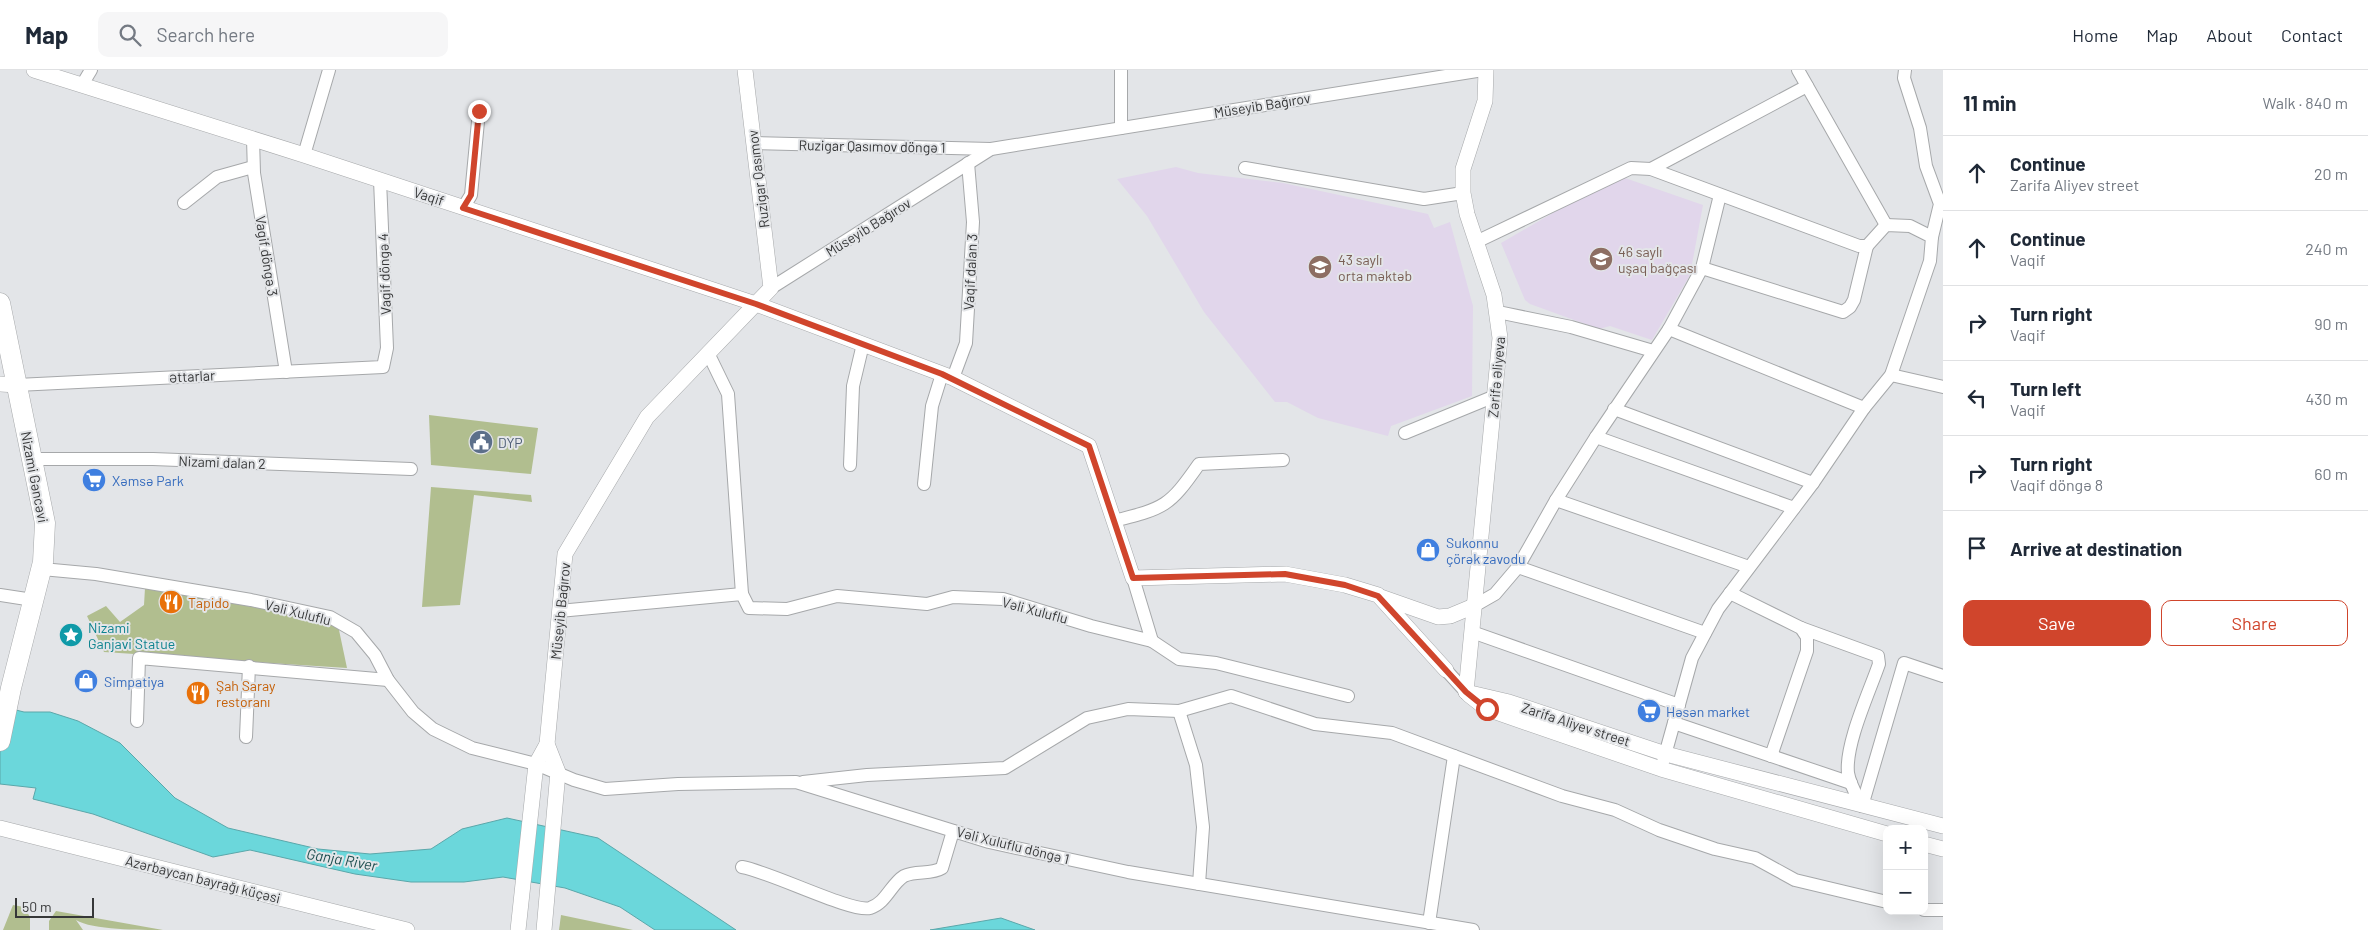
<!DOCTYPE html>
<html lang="en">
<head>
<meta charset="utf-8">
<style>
	body { margin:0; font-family:Barlow,sans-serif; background:#f6f6f7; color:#1f2937 }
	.controls { position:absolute; right:15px; bottom:15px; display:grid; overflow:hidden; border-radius:10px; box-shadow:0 5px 20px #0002 }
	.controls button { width:45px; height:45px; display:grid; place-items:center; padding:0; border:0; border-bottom:1px solid #e0e1e3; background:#fff; color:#1f2937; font:25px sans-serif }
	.scale { position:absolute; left:15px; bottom:12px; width:79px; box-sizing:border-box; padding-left:5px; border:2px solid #363738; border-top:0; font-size:14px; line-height:18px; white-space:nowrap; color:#363738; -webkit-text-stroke:4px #e3e5e8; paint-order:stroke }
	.stop { position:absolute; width:15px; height:15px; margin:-11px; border:4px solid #d0452c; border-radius:50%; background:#fff }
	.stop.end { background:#d0452c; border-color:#fff; box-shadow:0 1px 5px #0008 }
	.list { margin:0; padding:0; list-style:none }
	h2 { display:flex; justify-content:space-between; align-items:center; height:65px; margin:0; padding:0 20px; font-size:21px }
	h2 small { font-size:16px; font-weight:400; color:#747a83 }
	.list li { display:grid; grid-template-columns:32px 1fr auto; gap:15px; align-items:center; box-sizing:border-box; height:75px; padding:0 20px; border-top:1px solid #e0e1e3 }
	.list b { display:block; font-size:19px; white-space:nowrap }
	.list p { margin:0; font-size:16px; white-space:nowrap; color:#747a83 }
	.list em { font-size:16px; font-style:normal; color:#747a83 }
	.actions { display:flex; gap:10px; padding:15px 20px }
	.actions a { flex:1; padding:11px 0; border:1px solid #d0452c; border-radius:10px; text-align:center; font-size:18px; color:#d0452c }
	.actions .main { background:#d0452c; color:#fff }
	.icon { flex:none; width:28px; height:28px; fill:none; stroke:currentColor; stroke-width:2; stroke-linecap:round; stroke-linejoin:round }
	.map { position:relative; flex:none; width:1943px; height:860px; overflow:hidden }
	header { display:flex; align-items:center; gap:30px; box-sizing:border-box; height:70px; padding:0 25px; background:#fff; border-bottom:1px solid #e0e1e3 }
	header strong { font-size:24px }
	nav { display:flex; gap:28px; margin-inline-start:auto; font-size:18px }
	.search { width:350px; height:45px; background:#f6f6f7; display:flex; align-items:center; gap:12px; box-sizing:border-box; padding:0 18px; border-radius:10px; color:#747a83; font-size:19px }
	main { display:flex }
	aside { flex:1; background:#fff }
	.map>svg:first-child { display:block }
</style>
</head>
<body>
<header>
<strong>Map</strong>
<div class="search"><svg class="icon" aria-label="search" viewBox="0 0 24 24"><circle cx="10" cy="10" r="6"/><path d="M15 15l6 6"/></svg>Search here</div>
<nav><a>Home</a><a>Map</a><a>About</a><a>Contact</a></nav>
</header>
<main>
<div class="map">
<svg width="1943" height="860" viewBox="0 0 1943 860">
	<rect width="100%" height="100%" fill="#e3e5e8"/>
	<!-- education -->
	<g fill="#e1d6eb">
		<path d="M1176,97l22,6 85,10 145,31 6,14 16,-6 23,84 -1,90 -81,30 -3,10 -70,-18 -31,-16h-12l-71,-90 -57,-96 -30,-37z"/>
		<path d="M1622,107l81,28 -13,70 -38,65 -42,-14 -11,3 -69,-25 -5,-4 -24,-57 76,-44z"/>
	</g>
	<!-- green -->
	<g fill="#b1be8f">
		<path d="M429,345l109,13 -7,46 -100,-9z"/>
		<path d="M431,417l100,8 1,7 -58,-7 -14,110 -38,2z"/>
		<path d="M145,518l183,32 11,10 8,38 -243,-16 -17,-36 19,-10 14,16 24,-17z"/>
		<path d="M13,835l11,2 6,10v13h-27z"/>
		<path d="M56,841l107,19c-22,0 -71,0 -87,-10l7,10h-34v-9z"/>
		<path d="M561,845l72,15h-74z"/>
	</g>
	<!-- water -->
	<g fill="#6bd7db" stroke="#5ba7aa">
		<path d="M0,636l24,6h26l28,9 42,22 55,55 53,30 90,21 52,5 61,-5 31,-20 45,-11 91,20 138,92h-81l-35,-23 -55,-19 -62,-11 -39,5h-53l-56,-8 -105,-24 -37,7 -120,-43 -60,-15 3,-11 -36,-4z"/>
		<path d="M1001,848l34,12h-105z"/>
	</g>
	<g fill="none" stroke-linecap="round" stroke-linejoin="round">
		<!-- minor casing -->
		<g stroke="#a6a8aa" stroke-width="14">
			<g id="minor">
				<path d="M1121,0v58"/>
				<path d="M1798,0l88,155"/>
				<path d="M1905,0l-1,8 16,50 6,38 14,38 -8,33"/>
				<path d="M82,15l9,-15"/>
				<path d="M253,69l1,34 32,199"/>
				<path d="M754,73l237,6"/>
				<path d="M304,85l25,-85"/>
				<path d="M1245,98l179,31 39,-6"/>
				<path d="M1651,99l156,-83"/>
				<path d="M184,133l33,-26 36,-10"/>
				<path d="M463,138l8,-13 8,-84"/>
				<path d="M1476,172l155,-74 20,1 208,77h8l19,-21 24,1 22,11 -2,24 -39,114 -27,33 -51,75 -95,126 -26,49 -29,104"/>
				<path d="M1702,198l141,44 7,-5 4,-7 13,-54"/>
				<path d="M771,218l220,-139 492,-79"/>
				<path d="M1498,242l73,15 82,24"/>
				<path d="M1669,259l195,79"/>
				<path d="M708,283l20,41 14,200"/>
				<path d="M1891,305l52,12"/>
				<path d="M953,308l13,-35 7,-121 -5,-59"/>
				<path d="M17,315l366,-18 4,-19 -7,-168"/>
				<path d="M1614,339l199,74"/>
				<path d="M1405,363l90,-37"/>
				<path d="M1596,367l198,71"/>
				<path d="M32,389h121l258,10"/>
				<path d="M850,395l3,-79 10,-42"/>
				<path d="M924,414l8,-78 10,-32"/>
				<path d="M1556,430l193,67"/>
				<path d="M1114,451c51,-13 55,-14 85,-57l84,-4"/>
				<path d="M1518,497l187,66"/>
				<path d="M42,499l54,5 155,26 79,17 26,15 19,23 13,25 25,32 20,17 39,19 64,16 38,16 31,9 73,-5 118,-2 193,60 139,30 345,58"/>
				<path d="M1730,523l71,35 6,9v14l-36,105"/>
				<path d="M0,525l33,5"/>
				<path d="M1474,536l21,-12 23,-27 38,-67 40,-63 73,-108 33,-61 18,-73"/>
				<path d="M559,541l183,-17 7,14 38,1 50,-13 90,8 26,-7 50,2 88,27 61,15 -19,-63"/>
				<path d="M1801,558l77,28 1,8c-10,29 -34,80 -31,109 2,12 9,23 14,33"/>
				<path d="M1472,562l207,73"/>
				<path d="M1152,571l27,18 37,4 132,33"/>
				<path d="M1446,600l20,22"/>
				<path d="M1179,641l17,54 7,62 -4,57"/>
				<path d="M137,651l2,-63 249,22"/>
				<path d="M1674,653l177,60"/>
				<path d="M246,667l3,-71"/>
				<path d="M803,712l64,-7 138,-7 82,-50 41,-9 51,2 52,-15 84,28 77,9 170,63 53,14 44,20 56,19 40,9 40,22 92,22"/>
				<path d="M1862,736l42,-143 39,13"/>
				<path d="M742,797c29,5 110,46 128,41 16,-5 21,-24 34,-32 12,-6 27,-1 38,-8l11,-37"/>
				<path d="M1924,840h19"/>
				<path d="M1429,853l25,-167"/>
			</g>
		</g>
		<!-- tertiary casing -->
		<g stroke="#a6a8aa" stroke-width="16">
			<g id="tertiary">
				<path d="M34,0l270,85 452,149 197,74 136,68 44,132 152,-4 60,11 33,10 68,75"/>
				<path d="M0,314l17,1"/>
				<path d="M1381,527l57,20 12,-1 24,-10"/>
				<path d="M1466,622l34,-354 -6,-43 -27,-81 -4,-21v-24l22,-68 1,-31"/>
				<path d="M1466,622l43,10 157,52 277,72"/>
				<path d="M1469,625l18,14 174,60 226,65"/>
				<path d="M0,758l407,102"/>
				<path d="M1924,774l19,5"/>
				<path d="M518,860l18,-166 11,-20 18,-190 82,-137 124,-129 -26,-218"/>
				<path d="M544,860l14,-158 -11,-28"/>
			</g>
		</g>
		<!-- primary casing -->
		<g stroke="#a6a8aa" stroke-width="21">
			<path id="primary" d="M0,233l45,220 -2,39 -32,126 -11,53"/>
		</g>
		<!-- minor -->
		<use href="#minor" stroke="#fff" stroke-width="12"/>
		<!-- tertiary -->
		<use href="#tertiary" stroke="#fff" stroke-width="15"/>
		<!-- primary -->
		<use href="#primary" stroke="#fff" stroke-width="20"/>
	</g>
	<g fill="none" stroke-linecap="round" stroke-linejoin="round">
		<!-- route -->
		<path stroke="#d0452c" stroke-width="6" d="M479,41l-8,84 -8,13 293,96 186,70 147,72 44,132 152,-4 60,11 33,11 88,96 21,17"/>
	</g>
	<!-- icons -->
	<defs>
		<g id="school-disc" transform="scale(1.25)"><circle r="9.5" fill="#8d6e63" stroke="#e3e5e8"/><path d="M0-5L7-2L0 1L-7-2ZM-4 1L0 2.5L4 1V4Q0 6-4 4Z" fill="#fff"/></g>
		<g id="civic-disc" transform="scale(1.25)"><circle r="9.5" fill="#5c6f8a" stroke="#e3e5e8"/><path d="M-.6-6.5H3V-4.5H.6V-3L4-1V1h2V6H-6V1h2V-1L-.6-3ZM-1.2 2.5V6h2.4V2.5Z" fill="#fff"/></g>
		<g id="supermarket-disc" transform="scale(1.25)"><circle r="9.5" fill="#3f7fe0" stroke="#e3e5e8"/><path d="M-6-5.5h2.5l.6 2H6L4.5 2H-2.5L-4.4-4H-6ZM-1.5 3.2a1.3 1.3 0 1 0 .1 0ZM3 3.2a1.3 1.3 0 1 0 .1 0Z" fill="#fff"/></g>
		<g id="shop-disc" transform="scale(1.25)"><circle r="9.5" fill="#3f7fe0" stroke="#e3e5e8"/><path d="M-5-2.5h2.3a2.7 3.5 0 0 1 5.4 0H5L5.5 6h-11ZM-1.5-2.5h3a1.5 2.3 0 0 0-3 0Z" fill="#fff"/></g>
		<g id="restaurant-disc" transform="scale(1.25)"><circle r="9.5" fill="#e8710a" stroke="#e3e5e8"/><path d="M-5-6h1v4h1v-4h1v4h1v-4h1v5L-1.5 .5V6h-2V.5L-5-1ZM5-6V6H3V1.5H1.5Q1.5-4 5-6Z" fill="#fff"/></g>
		<g id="sight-disc" transform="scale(1.25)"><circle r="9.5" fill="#0f9aa8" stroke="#e3e5e8"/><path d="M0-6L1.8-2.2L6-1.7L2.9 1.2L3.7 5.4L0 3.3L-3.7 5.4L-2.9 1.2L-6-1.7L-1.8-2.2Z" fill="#fff"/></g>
	</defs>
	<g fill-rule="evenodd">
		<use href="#school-disc" x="1601" y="189"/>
		<use href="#school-disc" x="1320" y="197"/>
		<use href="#civic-disc" x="481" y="372"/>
		<use href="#supermarket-disc" x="94" y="410"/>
		<use href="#shop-disc" x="1428" y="480"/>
		<use href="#restaurant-disc" x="171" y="532"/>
		<use href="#sight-disc" x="71" y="565"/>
		<use href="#shop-disc" x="86" y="611"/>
		<use href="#restaurant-disc" x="198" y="623"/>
		<use href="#supermarket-disc" x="1649" y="641"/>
	</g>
	<g text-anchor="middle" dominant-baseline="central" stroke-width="4" stroke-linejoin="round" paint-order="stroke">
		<!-- street labels -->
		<g font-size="14" fill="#363738" stroke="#e3e5e8">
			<text transform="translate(1262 35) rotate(-9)">Müseyib Bağırov</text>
			<text transform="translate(872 76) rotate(1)">Ruzigar Qasımov döngə 1</text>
			<text transform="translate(758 109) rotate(-97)">Ruzigar Qasımov</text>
			<text transform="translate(429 126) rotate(18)">Vaqif</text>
			<text transform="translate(868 157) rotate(-32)">Müseyib Bağırov</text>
			<text transform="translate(267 186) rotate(81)">Vagif döngə 3</text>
			<text transform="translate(970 202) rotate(-87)">Vaqif dalan 3</text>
			<text transform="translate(384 204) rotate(-92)">Vagif döngə 4</text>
			<text transform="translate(192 306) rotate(-3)">Əttarlar</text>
			<text transform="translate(1496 307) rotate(-85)">Zərifə Əliyeva</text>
			<text transform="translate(222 392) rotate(2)">Nizami dalan 2</text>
			<text transform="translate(35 407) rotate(79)">Nizami Gəncəvi</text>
			<text transform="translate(1035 540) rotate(15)">Vəli Xuluflu</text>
			<text transform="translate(560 541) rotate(-84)">Müseyib Bağırov</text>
			<text transform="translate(298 542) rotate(14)">Vəli Xuluflu</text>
			<text transform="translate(1576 654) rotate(18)">Zarifa Aliyev street</text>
			<text transform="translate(1013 775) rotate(14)">Vəli Xuluflu döngə 1</text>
			<text transform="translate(203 809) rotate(14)">Azərbaycan bayrağı küçəsi</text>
		</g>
		<!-- education labels -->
		<g font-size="14" fill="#785e54" stroke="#e3e5e8" text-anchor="start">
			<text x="1618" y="181">46 saylı<tspan x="1618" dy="16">uşaq bağçası</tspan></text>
			<text x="1338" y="189">43 saylı<tspan x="1338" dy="16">orta məktəb</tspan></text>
		</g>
		<!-- service labels -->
		<g font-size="14" fill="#4e5e75" stroke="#e3e5e8" text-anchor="start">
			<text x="498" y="372">DYP</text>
		</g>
		<!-- shop labels -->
		<g font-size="14" fill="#366cbe" stroke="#e3e5e8" text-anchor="start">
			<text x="112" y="410">Xəmsə Park</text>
			<text x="1446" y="472">Sukonnu<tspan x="1446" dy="16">çörək zavodu</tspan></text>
			<text x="104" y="611">Simpatiya</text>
			<text x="1666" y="641">Həsən market</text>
		</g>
		<!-- food labels -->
		<g font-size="14" fill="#c56008" stroke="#e3e5e8" text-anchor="start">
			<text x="188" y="532">Tapido</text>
			<text x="216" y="615">Şah Saray<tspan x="216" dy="16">restoranı</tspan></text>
		</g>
		<!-- culture labels -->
		<g font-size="14" fill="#0d838f" stroke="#e3e5e8" text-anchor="start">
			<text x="88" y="557">Nizami<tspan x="88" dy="16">Ganjavi Statue</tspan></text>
		</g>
		<!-- water labels -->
		<g font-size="15" font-style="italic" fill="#1d4e4f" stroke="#e3e5e8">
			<text transform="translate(342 789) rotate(10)">Ganja River</text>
		</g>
	</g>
</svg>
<div class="controls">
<button>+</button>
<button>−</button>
</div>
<div class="scale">50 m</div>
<div class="stop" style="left:1487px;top:639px"></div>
<div class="stop end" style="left:479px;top:41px"></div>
</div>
<aside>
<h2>11 min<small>Walk · 840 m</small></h2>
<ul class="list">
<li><svg class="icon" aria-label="ahead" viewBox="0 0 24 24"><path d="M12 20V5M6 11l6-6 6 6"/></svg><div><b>Continue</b><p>Zarifa Aliyev street</p></div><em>20 m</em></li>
<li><svg class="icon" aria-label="ahead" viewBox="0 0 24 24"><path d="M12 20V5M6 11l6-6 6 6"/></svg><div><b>Continue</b><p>Vaqif</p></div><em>240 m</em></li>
<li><svg class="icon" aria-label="right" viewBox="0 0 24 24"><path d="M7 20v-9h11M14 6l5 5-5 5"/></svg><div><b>Turn right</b><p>Vaqif</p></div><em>90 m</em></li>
<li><svg class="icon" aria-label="left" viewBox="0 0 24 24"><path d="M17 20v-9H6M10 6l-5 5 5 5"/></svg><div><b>Turn left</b><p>Vaqif</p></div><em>430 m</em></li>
<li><svg class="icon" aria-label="right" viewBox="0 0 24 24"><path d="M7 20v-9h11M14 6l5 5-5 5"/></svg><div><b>Turn right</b><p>Vaqif döngə 8</p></div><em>60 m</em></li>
<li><svg class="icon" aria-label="arrive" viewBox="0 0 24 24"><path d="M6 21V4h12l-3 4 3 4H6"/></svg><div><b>Arrive at destination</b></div></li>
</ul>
<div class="actions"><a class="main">Save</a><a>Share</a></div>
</aside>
</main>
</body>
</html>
